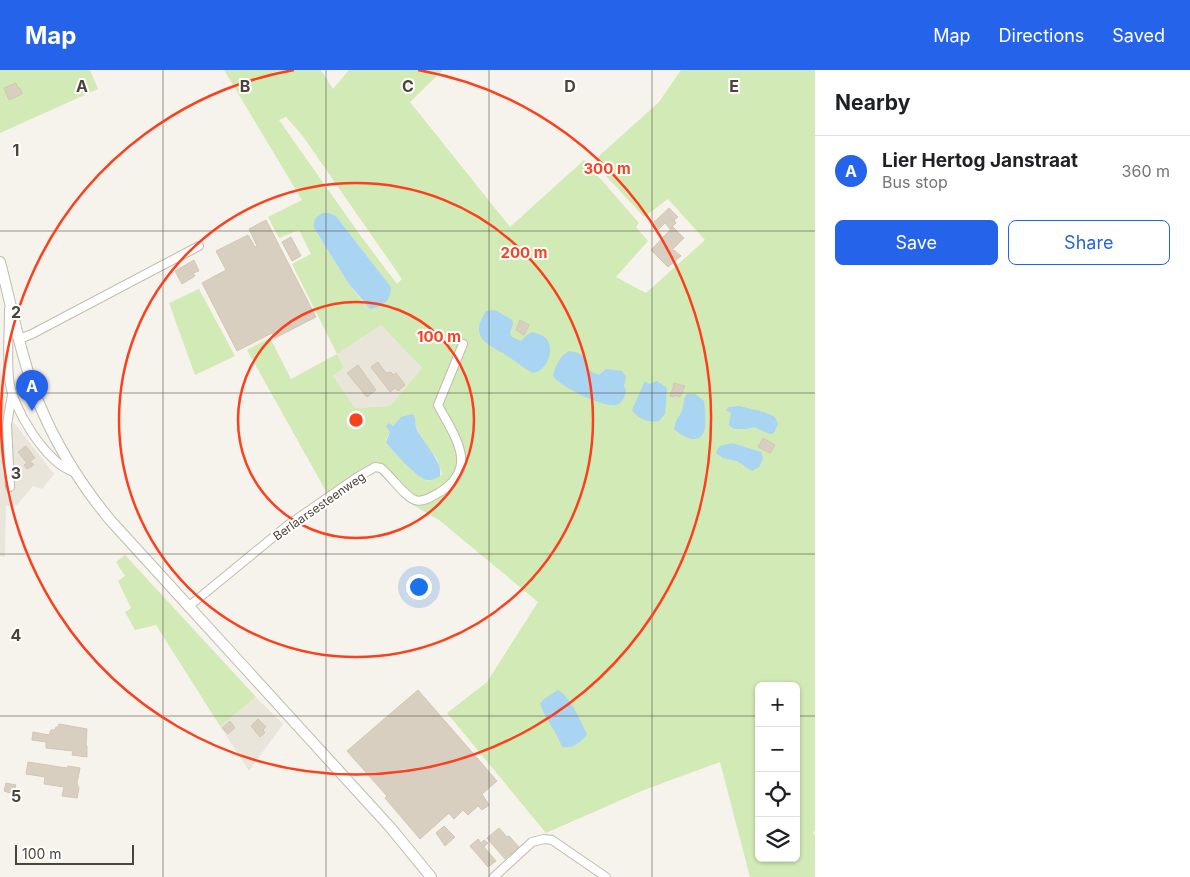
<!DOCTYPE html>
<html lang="en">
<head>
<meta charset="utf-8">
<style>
	body { margin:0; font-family:Inter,sans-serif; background:#f6f6f6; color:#202124 }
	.controls { position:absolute; right:15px; bottom:15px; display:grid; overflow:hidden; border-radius:8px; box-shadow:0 1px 4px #0004 }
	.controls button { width:45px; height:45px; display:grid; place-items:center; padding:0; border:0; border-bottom:1px solid #e0e0e0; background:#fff; color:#202124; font:25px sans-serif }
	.scale { position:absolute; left:15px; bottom:12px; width:119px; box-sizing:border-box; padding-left:5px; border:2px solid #4b4439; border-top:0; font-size:14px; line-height:18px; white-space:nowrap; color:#4b4439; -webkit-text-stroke:4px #fff; paint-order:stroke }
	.you { position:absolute; left:418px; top:516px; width:18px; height:18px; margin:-12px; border:4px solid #fff; border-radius:50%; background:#1a73e8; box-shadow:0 0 0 8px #1a73e833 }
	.badge { display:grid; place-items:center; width:32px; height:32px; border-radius:50%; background:#2563eb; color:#fff; font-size:16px; font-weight:700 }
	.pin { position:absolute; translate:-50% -41px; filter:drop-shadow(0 1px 2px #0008) }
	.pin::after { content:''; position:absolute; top:26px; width:18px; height:15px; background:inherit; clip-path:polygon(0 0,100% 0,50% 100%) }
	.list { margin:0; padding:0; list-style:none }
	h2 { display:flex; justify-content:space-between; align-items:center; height:65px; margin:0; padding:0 20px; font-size:21px }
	h2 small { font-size:16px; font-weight:400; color:#757577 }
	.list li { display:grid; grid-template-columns:32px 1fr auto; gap:15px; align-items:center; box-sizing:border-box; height:70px; padding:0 20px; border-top:1px solid #e0e0e0 }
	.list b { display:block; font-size:19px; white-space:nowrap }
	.list p { margin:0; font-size:16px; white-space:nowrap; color:#757577 }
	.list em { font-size:16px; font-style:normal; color:#757577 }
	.actions { display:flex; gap:10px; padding:15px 20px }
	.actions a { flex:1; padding:11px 0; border:1px solid #2563eb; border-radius:8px; text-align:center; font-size:18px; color:#2563eb }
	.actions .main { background:#2563eb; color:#fff }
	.icon { flex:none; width:28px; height:28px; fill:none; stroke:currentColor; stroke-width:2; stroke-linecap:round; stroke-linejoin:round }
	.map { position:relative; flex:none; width:815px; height:807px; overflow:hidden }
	header { display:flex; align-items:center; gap:30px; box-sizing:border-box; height:70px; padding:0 25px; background:#2563eb; color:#fff }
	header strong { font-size:24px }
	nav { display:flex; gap:28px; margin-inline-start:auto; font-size:18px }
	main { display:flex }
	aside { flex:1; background:#fff }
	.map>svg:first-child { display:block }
</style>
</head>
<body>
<header>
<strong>Map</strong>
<nav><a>Map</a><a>Directions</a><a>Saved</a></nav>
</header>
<main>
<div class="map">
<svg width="815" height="807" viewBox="0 0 815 807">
	<rect width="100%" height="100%" fill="#f6f3ec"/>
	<!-- residential -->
	<g fill="#eae5da">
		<path d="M381,255l41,43 -32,38 -35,2 -23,-33 12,-7 -7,-14z"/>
		<path d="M0,297l6,52 10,6 38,49 -12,15 -9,-3 -16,19 -11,1 -1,51 -5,-1z"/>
		<path d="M256,627l27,27 -34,47 -29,-45z"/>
	</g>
	<!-- green -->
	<g fill="#d2eab5" fill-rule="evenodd">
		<path d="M0,0h90l8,19 -98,44z"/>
		<path d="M224,0h97l12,19 16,-19h94l-33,32 100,125 74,-67 55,63 -3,4 12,14 -32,36 30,16 59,-53 -37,-41 -24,18 -47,-51 -1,-6 3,-4 60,-54 22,-32h134v761l-2,1 2,4v41h-65l-30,-115 -76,28 -98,43 -99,-120 40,-31 51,-80 -99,-82 -26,-15 -31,-34 -6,-1 -46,29 -3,-6 -80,-143 23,-12 21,41 46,-25 -45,-90 19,-10 -12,-24 -20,8 -11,-21 34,-17zM286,47l16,18 100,144 -5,5 -37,-49 -81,-115zM329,143l7,3 55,71 -28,15 -14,-18 -35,-56zM381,255l41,43 -32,38 -35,2 -22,-32 11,-8 -7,-14zM411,344l3,1 2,12 13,23 7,7 6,17 -5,4 -10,3c-10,-9 -39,-30 -41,-41 7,-12 10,-23 25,-26zM759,616h37v172h-37z"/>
		<path d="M199,219l36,67 -40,19 -26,-72z"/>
		<path d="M125,485l131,142 -36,29 -64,-101 -21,5 -10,-18 6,-4 -13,-27 7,-5 -9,-14z"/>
	</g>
	<!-- water -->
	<g fill="#a9d4f2">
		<path d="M323,143h6l7,3 55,71c0,13 -8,20 -21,22l-21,-25 -35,-56c-1,-8 2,-12 9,-15z"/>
		<path d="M495,240l17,10 1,4 -3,9 2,4 9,4c3,-3 5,-6 9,-8 4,-1 7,0 11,2 17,7 8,36 -8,38 -10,-5 -18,-12 -27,-18 -20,-12 -37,-17 -20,-44z"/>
		<path d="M569,281c12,2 17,4 18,17l5,4 7,3 7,-6 16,2 4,6 -2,9 2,4c-1,6 -3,13 -10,15 -12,3 -57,-19 -63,-29 2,-10 7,-20 16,-25z"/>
		<path d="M645,311l4,3 8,-3 10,7 -2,26 -6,7c-11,2 -21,-2 -27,-11z"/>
		<path d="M687,324h8l9,7c1,4 2,25 1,27 -4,19 -22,9 -31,1 2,-11 6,-12 8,-19 3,-6 0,-10 5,-16z"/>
		<path d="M739,336l25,6 11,5 3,7 -4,9 -4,1 -16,-7 -8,2h-12l-5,-4 2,-12 -5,-3 3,-3z"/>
		<path d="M411,344l3,1c2,4 1,8 2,12 5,14 28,35 24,49 -4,3 -9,5 -14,4 -9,-3 -35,-30 -40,-38l4,-10 -4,-6 3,-3 4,3 8,-9z"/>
		<path d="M732,373l29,9 2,7 -4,8 -7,4 -15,-10 -14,-3 -6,-4 -1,-2 4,-6z"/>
		<path d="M558,620c12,6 23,32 29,44 -5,8 -14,15 -25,13 -5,-15 -16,-27 -22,-43l4,-5z"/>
	</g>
	<!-- building -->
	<g fill="#d8cfc1" stroke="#d3c7b4">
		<path d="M16,13l2,5h2l2,6 -13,6 -5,-12z"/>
		<path d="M669,138l9,9 -4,3 2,3 -6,6 -5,-6 -8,8 -6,-6z"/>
		<path d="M266,150l50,97 -41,21 -3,-5 -35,18 -35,-68 24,-13 -10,-19 32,-16 7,12 2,-1 -8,-17z"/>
		<path d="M673,157l11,11 -12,12 1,1 1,-1 7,6 -13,11 -17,-17z"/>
		<path d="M291,167l10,19 -9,5 -10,-19z"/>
		<path d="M194,190l5,11 -6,2 2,3 -13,8 -7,-13z"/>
		<path d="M520,250l9,5 -5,10 -8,-5z"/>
		<path d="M378,292l8,11 5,-1 2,3 3,-2 9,12 -7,6 -3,-3 -5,4 -19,-25z"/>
		<path d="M358,295l18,25 -9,7 -20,-24z"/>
		<path d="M674,313l11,3 -5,11 -5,-2 -1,2 -4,-1 3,-9 2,-1h-2z"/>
		<path d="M763,368l12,7 -5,8 -12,-6z"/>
		<path d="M26,376l9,12 -5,3 4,4 -7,4 -3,-4 3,-2 -9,-11z"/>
		<path d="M418,620l79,91 -15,13 7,11 -7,5 -4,-4 -10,9 -5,-5 -9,9 -5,-6 -29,26 -35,-41 2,-2 -40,-45z"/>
		<path d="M258,649l8,8 -3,3 2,3 -5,4 -9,-11z"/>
		<path d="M230,651l5,7 -7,6 -6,-6z"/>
		<path d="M59,654l28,5 -1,16 1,1v11l-15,-2 1,-4 -27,-3v-6l-14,-2 1,-8 16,3 2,-5h4l1,-3h2z"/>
		<path d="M28,692l32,5 8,1v-2l12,2 -3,15 2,5 -2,10 -15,-2 2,-9 -20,-3 1,-7 -19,-3z"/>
		<path d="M6,713l10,2 -3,9 -9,-3z"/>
		<path d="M444,756l11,11 -10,9 -9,-13z"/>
		<path d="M499,758l8,9 2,-1 10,11 -14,12 -18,-21z"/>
		<path d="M478,769l3,4 3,-3 4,3 -4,4 12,14 -8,6 -18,-21z"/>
	</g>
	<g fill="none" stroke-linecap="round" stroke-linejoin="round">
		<!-- minor casing -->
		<g stroke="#c2bbae" stroke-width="10">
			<g id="minor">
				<path d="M9,239c0,23 -2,46 0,69 2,29 37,85 65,94"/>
				<path d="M19,269l13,-5 167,-88"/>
				<path d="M10,417l-3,-62 5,-31"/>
				<path d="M188,537l100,-82 68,-47 19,-11 6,1c10,8 23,28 34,32 8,3 18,-4 25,-8 40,-25 14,-56 -2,-87l25,-61"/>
				<path d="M494,807l38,-35 12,-3 8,1 54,37"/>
			</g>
		</g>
		<!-- tertiary casing -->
		<g stroke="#c2bbae" stroke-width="12">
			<path id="tertiary" d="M0,192c12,46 21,95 38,139 18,44 43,84 73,120l279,306 41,50"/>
		</g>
		<!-- minor -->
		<use href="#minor" stroke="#fff" stroke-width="8"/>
		<!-- tertiary -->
		<use href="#tertiary" stroke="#fff" stroke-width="10"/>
	</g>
	<!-- grid -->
	<path fill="none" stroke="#4b4439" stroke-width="1" stroke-opacity="0.55" d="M163,0v807M326,0v807M489,0v807M652,0v807M0,161h815M0,323h815M0,484h815M0,646h759M796,646h19"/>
	<!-- distance rings -->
	<g fill="none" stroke="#fc3f1d" stroke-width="2.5">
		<circle cx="356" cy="350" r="118"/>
		<circle cx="356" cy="350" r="237"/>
		<path d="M418 0A355 355 0 1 1 294 0"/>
	</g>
	<g text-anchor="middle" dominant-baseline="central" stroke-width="4" stroke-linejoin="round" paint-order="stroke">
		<!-- street labels -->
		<g font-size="12" fill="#4b4439" stroke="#fff">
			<text transform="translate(319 436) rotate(-35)">Berlaarsesteenweg</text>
		</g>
	</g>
	<g font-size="16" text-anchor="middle" font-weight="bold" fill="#4b4439" stroke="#fff" stroke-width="4" stroke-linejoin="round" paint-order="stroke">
		<text x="82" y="22">A</text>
		<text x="245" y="22">B</text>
		<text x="408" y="22">C</text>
		<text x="570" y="22">D</text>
		<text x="734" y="22">E</text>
		<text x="16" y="86">1</text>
		<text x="16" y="248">2</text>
		<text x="16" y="409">3</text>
		<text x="16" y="571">4</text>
		<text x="16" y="732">5</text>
	</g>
	<circle cx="356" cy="350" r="8" fill="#fc3f1d" stroke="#fff" stroke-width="2.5"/>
	<g font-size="15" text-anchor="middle" font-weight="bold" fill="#fc3f1d" stroke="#fff" stroke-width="4" stroke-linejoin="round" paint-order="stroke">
		<text x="607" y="104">300 m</text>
		<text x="524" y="188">200 m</text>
		<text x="439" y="272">100 m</text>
	</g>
</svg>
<div class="controls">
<button>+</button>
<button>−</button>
<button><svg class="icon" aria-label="locate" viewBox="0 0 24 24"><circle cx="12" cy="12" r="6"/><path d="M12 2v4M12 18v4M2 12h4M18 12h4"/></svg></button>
<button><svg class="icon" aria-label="layers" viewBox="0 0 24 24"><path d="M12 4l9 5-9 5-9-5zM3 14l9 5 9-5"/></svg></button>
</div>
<div class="scale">100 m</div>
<div class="you"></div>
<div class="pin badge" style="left:32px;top:341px">A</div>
</div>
<aside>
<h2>Nearby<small></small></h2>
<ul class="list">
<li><span class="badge">A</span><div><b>Lier Hertog Janstraat</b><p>Bus stop</p></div><em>360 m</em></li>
</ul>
<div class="actions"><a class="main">Save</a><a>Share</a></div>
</aside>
</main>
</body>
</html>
